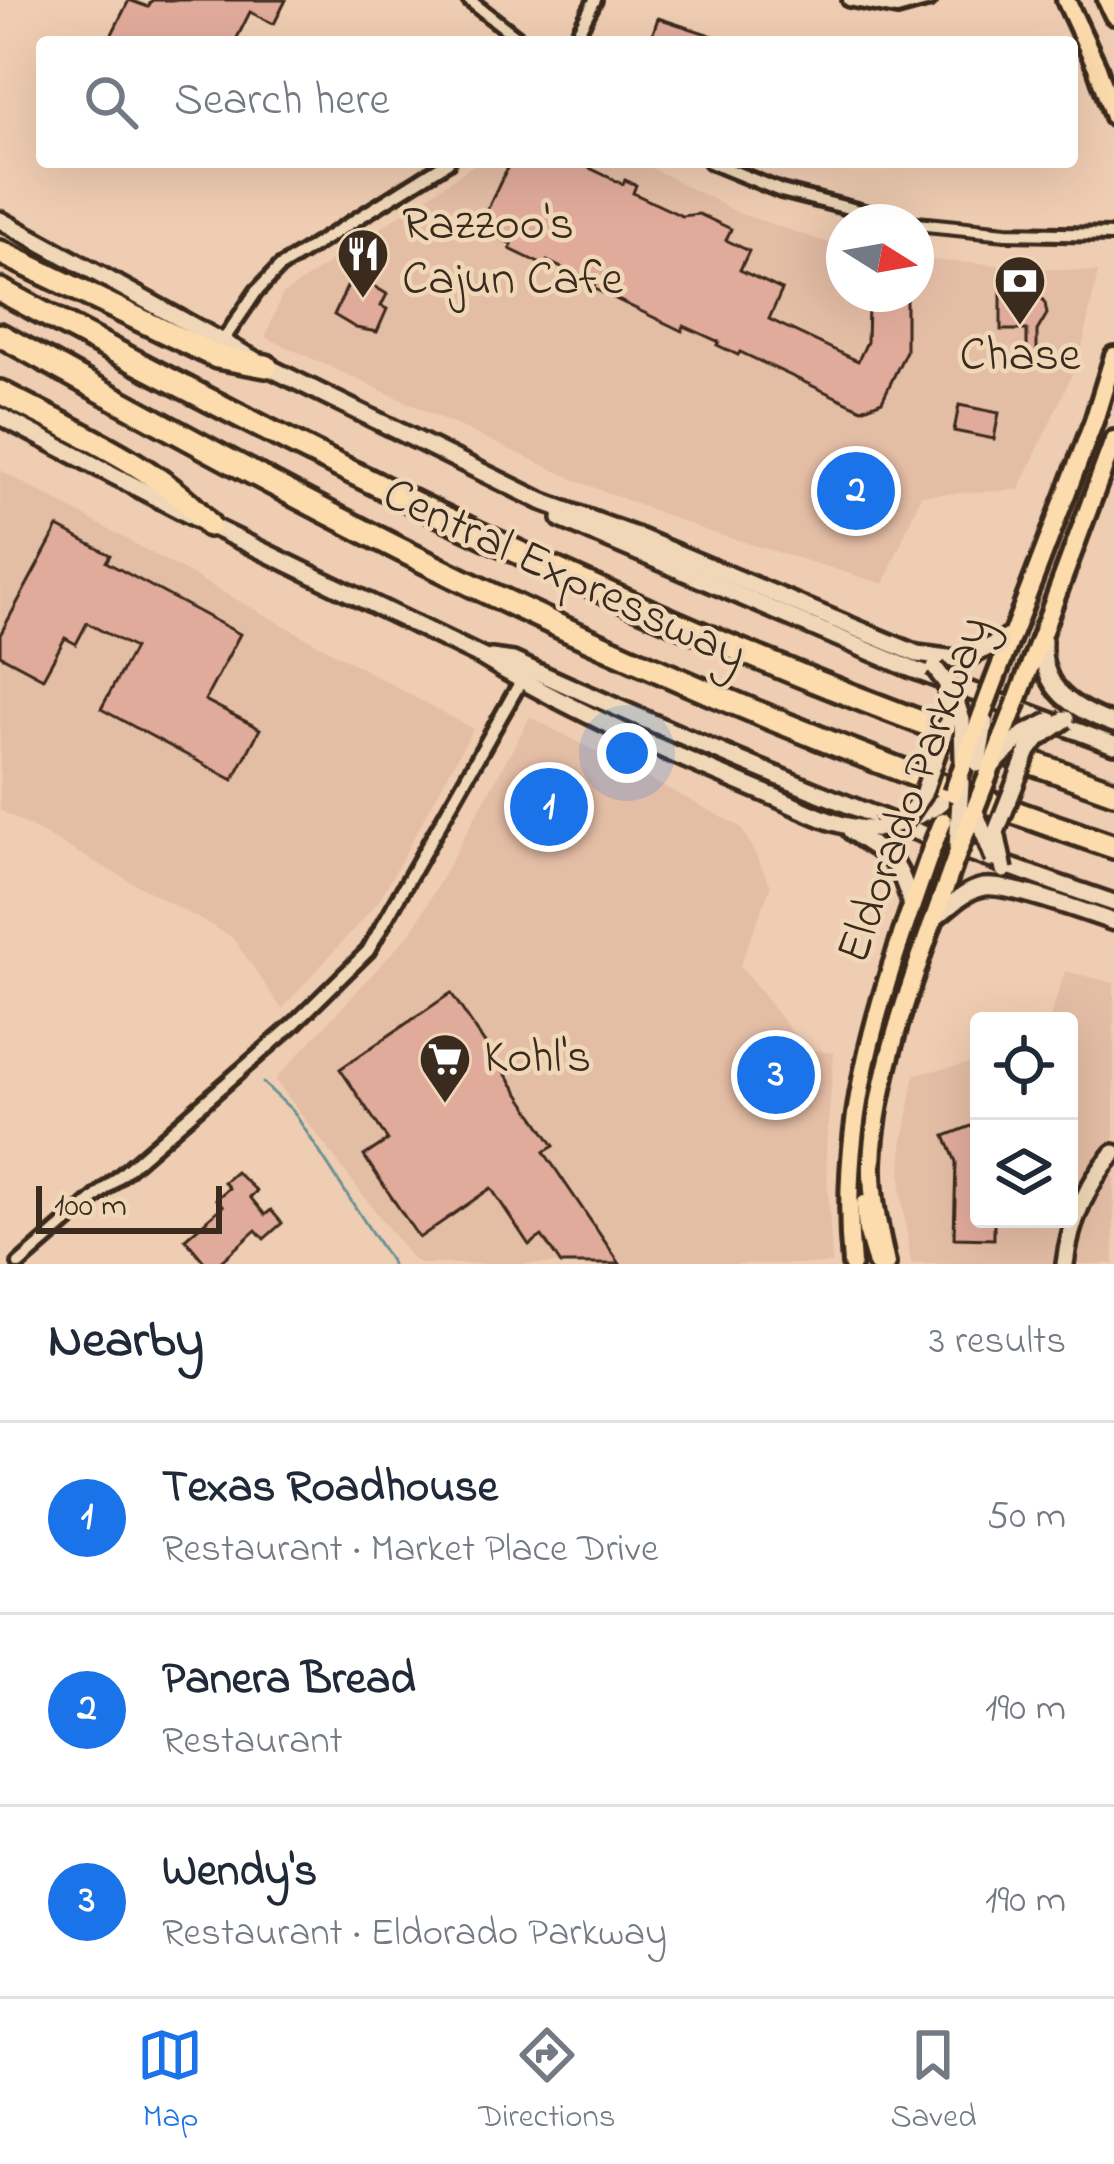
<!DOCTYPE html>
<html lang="en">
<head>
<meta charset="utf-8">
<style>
	body { margin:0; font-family:"Indie Flower",sans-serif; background:#f2f2f3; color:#1f2937 }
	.controls { position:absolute; right:36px; bottom:36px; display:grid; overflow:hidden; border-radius:12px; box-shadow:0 12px 48px #0002 }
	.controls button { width:108px; height:108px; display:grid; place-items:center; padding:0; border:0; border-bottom:3px solid #e0e1e3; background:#fff; color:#1f2937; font:60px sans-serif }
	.compass { position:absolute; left:826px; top:204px; width:108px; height:108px; border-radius:50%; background:#fff; box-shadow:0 12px 48px #0002; rotate:101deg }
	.scale { position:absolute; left:36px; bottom:30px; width:186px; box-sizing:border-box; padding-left:12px; border:6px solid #3b2a1e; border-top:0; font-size:33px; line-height:42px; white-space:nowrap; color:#3b2a1e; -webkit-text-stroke:9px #efd7b7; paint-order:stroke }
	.you { position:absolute; left:627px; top:753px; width:42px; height:42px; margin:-30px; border:9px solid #fff; border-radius:50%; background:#1a73e8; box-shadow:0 0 0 18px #1a73e833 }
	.badge { display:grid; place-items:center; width:78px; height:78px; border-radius:50%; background:#1a73e8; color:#fff; font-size:39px; font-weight:700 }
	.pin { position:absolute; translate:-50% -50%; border:6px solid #fff; box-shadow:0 3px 12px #0006 }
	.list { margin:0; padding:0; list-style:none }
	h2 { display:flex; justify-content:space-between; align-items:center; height:156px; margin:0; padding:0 48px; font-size:51px }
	h2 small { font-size:39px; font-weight:400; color:#747a83 }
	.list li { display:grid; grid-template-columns:78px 1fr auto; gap:36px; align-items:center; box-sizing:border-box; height:192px; padding:0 48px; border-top:3px solid #e0e1e3 }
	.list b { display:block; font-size:45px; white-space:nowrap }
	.list p { margin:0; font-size:39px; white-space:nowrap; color:#747a83 }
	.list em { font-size:39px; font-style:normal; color:#747a83 }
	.icon { flex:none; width:66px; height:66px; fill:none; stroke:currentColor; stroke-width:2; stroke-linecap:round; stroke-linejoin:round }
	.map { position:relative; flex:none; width:1114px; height:1264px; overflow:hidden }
	.search { position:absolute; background:#fff; box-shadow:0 12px 48px #0002; left:36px; right:36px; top:36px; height:132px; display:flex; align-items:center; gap:30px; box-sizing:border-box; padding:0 42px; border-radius:12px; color:#747a83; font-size:45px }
	.sheet { height:732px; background:#fff }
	nav { display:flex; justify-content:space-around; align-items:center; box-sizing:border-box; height:168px; border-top:3px solid #e0e1e3; background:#fff; font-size:33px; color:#747a83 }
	nav a { display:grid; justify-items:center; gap:6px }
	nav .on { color:#1a73e8 }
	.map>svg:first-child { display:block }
</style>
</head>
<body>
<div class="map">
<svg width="1114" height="1264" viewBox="0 0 1114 1264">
	<rect width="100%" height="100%" fill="#efcdb2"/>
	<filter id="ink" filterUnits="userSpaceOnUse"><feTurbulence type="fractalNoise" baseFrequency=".00833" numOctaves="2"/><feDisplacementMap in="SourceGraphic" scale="24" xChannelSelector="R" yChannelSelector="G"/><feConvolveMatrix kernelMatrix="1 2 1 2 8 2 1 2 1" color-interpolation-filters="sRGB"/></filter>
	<g filter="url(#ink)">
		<!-- built -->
		<g fill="#e4bda5">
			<path d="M478,162h162l101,52 103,34v46h72v-35l182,13 -18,85 -61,133 -98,5 -37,89 -177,-53 -127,-49 -315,-145 17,-42z"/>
			<path d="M0,470l473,259 -94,172 -97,108 -50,-72 -232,-127z"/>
			<path d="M530,717l211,110 30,59 -31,80 65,83 29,4 -8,97 6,114h-412l-9,-6 -136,-178 138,-150z"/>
			<path d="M1065,971l49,12v281h-203l-10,-72 1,-45 13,-73 64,-12v157h90v-198h-20z"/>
		</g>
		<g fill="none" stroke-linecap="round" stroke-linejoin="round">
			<!-- stream -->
			<path stroke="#699195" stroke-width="3" d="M263,1083l30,28 99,153"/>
		</g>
		<!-- building -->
		<g fill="#e1ab9b" stroke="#3b2a1e" stroke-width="3">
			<path d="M129,0l19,7 4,-7h134l-12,24 -24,-12 -15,30h-111l-13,-6z"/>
			<path d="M658,18l68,22v2h-76z"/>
			<path d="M510,162h67l46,22 2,-4 11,5 -3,8 49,23 17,-2 32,15 -5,11 23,11 -9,19 42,20 -13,29 89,42 9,-19 1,-38 12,1v-11l26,1v56l-24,50 -20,8 -122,-57 -2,3 -21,-10 2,-3 -35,-16 -2,5 -89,-43 2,-4 -48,-23 -2,5 -35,-17 2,-5 -34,-15z"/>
			<path d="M353,274l34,20 -6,12 6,3 -10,23 -21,-4 -22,-13z"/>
			<path d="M1001,292h36l8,11 2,11 -10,17v30h-10v-31h-26z"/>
			<path d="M959,405l40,8 -5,26 -40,-8z"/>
			<path d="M848,460l38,18 -25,52 -37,-17z"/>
			<path d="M58,527l52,28 -4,7 134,72 -35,66 55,29 -27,51 -132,-71 33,-61 -47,-25 -11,21 -11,-6 -22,40 -43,-23v-20z"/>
			<path d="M535,772l51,27 -28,41 -46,-25z"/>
			<path d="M451,993l103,153 -10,6 76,112h-59l-19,-28 -13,9 -38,-57 -72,50 -55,-82 24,-16 -48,-71z"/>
			<path d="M753,1063l48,3 -1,20 -48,-1z"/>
			<path d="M979,1123v96h15v20l-40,-1 2,-76 -11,-26z"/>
			<path d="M236,1172l21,19 -7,6 15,18 6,-5 11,13 -18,16 -8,-9 -38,34h-12l-21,-25 38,-33 -7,-7 13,-11 -5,-6z"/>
		</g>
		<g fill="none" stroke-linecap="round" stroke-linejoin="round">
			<!-- street casing -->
			<g stroke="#3b2a1e" stroke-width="20">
				<g id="street">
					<path d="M469,0l54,42"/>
					<path d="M849,0l48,9 33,-9"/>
					<path d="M573,42l22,-42"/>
					<path d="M710,162l71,29 123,31"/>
					<path d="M916,224l90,9 108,2"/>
					<path d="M222,342l34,-50 24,-25 168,-105"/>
					<path d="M19,1264l275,-240 74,-73 153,-270"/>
				</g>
			</g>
			<!-- secondary casing -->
			<g stroke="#3b2a1e" stroke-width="24">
				<g id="secondary">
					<path d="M0,220l266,146 275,135 95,35 281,118 46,6 49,-25"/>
					<path d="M0,416l209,109 273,132c90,55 192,98 290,139 33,14 67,34 104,33"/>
					<path d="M561,519l348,149 205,77"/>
					<path d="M1043,641c-3,48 30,68 71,83"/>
					<path d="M491,658l22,3c197,89 396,173 601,242"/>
					<path d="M904,822l28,-13 21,-16"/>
					<path d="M851,831c39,29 45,21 60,73"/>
					<path d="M935,918c14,-11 30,-28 49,-31 23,-4 104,26 130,35"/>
					<path d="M1065,1264c5,-42 21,-79 49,-111"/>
				</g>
			</g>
			<!-- primary casing -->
			<g stroke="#3b2a1e" stroke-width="26">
				<g id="primary">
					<path d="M1066,0l31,67 17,50"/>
					<path d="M1107,0l7,15"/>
					<path d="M991,690l103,-269 20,-65"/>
					<path d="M1017,701l97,-261"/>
					<path d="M865,1204l2,26 10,34"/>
					<path d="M852,1264c-15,-152 31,-276 80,-416"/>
					<path d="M886,1264c-7,-33 -15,-68 -14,-101 4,-97 52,-215 84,-306"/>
				</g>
			</g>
			<!-- highway casing -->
			<g stroke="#3b2a1e" stroke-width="30">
				<g id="highway">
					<path d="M0,252l217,105 49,9"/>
					<path d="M0,290c311,167 629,326 961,447"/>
					<path d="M0,335c157,87 313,173 474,251 207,100 423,187 640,261"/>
					<path d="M0,392c63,34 166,78 209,133"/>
					<path d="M1008,754l106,38"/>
				</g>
			</g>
			<!-- street -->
			<use href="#street" stroke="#efd7b7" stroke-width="10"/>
			<!-- secondary -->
			<use href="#secondary" stroke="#efd7b7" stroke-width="15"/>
			<!-- primary -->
			<use href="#primary" stroke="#fcdcac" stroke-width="16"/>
			<!-- highway -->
			<use href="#highway" stroke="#fcdcac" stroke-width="21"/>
			<!-- secondary-bridge casing -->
			<g stroke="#3b2a1e" stroke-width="24" stroke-linecap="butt">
				<g id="secondary-bridge">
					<path d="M954,695l8,25 1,40"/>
					<path d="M978,764l7,-41"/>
					<path d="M994,764l30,-30 27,-13"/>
					<path d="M974,809l20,50"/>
					<path d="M876,829l28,-7 19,-28 26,-76 -2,-34 -12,-16"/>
					<path d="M957,848l4,-65"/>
					<path d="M1004,870l-8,-38 32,-81 8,-11 30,-21"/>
				</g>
			</g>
			<!-- primary-bridge casing -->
			<g stroke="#3b2a1e" stroke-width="26" stroke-linecap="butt">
				<g id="primary-bridge">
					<path d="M953,793l38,-103"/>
					<path d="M932,848l11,-27"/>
					<path d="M956,857l61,-156"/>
				</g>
			</g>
			<!-- secondary-bridge -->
			<use href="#secondary-bridge" stroke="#efd7b7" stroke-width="15"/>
			<!-- primary-bridge -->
			<use href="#primary-bridge" stroke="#fcdcac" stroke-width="16"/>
		</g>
	</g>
	<!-- icons -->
	<defs>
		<g id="restaurant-pin" transform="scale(2.7)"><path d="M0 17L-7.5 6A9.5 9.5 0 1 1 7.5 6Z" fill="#3b2a1e" stroke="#efd7b7"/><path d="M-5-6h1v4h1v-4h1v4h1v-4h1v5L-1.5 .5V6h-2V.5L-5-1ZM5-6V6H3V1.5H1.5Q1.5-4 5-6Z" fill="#fff"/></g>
		<g id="bank-pin" transform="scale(2.7)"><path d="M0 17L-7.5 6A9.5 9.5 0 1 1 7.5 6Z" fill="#3b2a1e" stroke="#efd7b7"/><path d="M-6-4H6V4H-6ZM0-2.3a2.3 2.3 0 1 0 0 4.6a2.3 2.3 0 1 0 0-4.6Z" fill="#fff"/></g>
		<g id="supermarket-pin" transform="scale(2.7)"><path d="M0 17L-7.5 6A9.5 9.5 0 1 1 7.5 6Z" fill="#3b2a1e" stroke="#efd7b7"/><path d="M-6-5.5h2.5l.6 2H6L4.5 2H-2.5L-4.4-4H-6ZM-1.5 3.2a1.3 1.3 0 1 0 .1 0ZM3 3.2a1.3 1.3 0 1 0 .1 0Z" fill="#fff"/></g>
	</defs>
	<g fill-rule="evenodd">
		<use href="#restaurant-pin" x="363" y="254"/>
		<use href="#bank-pin" x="1020" y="281"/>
		<use href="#supermarket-pin" x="445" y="1059"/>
	</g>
	<g text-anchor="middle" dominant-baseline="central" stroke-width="9" stroke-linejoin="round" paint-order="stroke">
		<!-- poi labels -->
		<g font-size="48" fill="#3b2a1e" stroke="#efd7b7" text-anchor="start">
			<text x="402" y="226">Razzoo's<tspan x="402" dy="55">Cajun Cafe</tspan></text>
			<text x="1020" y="357" text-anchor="middle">Chase</text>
			<text x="484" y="1059">Kohl's</text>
		</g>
		<!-- street labels -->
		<g font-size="48" fill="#3b2a1e" stroke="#efd7b7">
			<text transform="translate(564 576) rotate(25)">Central Expressway</text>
			<text transform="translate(915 790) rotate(-70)">Eldorado Parkway</text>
		</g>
	</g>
</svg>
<div class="controls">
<button><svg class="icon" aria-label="locate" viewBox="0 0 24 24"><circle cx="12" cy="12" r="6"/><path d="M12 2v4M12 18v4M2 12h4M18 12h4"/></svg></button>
<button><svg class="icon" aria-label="layers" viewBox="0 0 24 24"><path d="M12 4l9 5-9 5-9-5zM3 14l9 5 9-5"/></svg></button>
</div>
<svg class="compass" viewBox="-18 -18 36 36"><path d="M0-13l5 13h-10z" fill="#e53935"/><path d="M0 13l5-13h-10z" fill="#747a83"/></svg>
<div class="scale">100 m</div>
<div class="you"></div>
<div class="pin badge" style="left:549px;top:807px">1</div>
<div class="pin badge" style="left:856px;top:491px">2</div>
<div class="pin badge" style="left:776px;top:1075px">3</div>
<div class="search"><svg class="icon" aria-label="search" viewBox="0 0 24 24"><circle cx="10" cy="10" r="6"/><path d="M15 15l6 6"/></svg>Search here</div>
</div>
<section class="sheet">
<h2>Nearby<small>3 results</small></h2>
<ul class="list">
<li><span class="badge">1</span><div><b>Texas Roadhouse</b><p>Restaurant · Market Place Drive</p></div><em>50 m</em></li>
<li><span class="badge">2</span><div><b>Panera Bread</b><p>Restaurant</p></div><em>190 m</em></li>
<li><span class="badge">3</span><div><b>Wendy's</b><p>Restaurant · Eldorado Parkway</p></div><em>190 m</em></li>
</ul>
</section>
<nav>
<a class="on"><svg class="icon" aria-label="map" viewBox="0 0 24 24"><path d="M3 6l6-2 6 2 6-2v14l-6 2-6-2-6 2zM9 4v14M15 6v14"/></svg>Map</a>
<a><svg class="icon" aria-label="directions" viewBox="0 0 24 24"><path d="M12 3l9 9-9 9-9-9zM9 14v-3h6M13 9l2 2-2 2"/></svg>Directions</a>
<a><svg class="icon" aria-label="saved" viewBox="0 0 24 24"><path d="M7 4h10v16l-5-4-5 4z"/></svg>Saved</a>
</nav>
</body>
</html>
